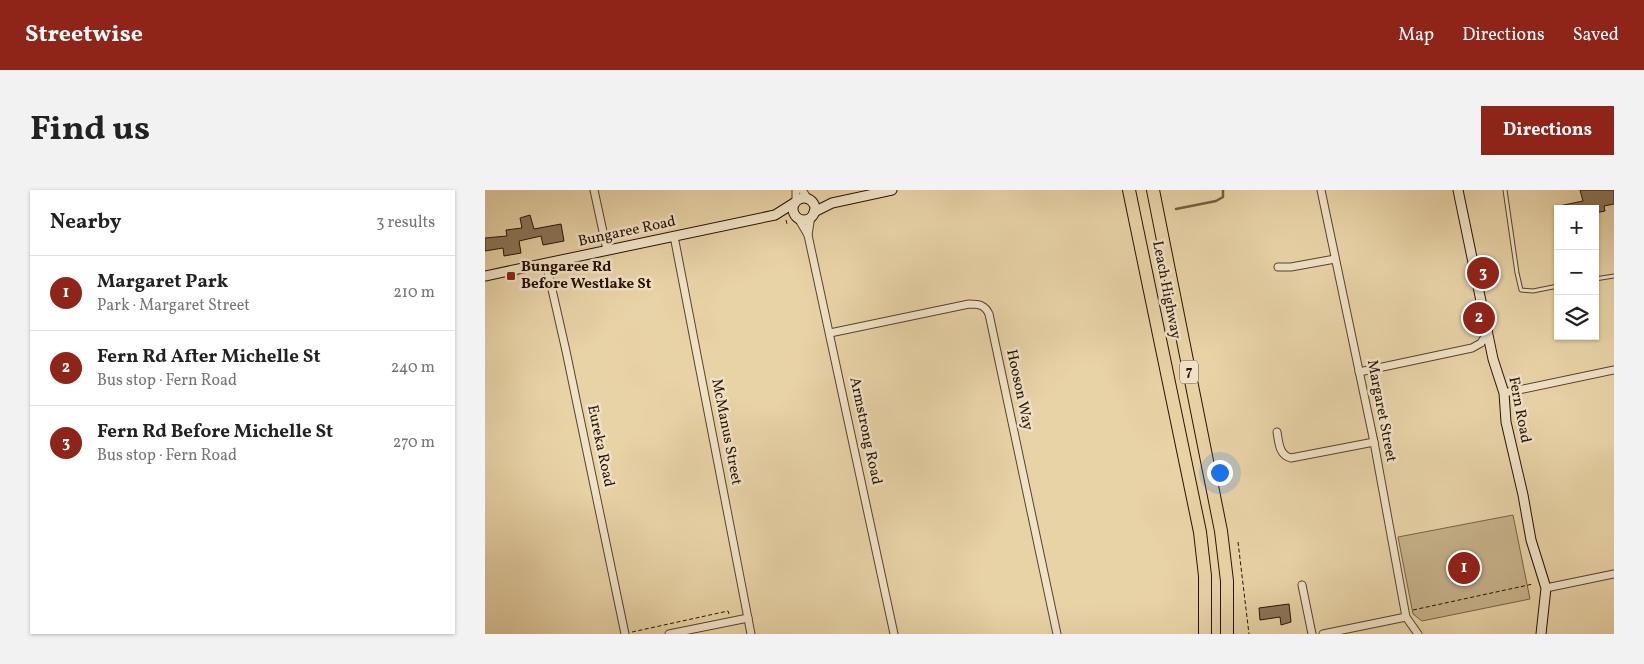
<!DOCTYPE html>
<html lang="en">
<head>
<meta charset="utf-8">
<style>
	body { margin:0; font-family:Vollkorn,serif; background:#f2f2f2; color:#222 }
	.controls { position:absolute; right:15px; top:15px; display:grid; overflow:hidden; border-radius:0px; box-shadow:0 1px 4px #0004 }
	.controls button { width:45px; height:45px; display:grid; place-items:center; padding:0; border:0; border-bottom:1px solid #e0e0e0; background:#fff; color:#222; font:25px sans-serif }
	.you { position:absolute; left:734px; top:282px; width:18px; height:18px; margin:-12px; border:4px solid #fff; border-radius:50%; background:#1a73e8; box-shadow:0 0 0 8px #1a73e833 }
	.badge { display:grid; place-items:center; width:32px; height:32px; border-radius:50%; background:#8f2418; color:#fff; font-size:16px; font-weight:700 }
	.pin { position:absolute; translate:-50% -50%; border:2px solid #fff; box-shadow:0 1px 5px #0006 }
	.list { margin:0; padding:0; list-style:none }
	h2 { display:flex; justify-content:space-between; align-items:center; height:65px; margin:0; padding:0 20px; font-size:21px }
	h2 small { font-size:16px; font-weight:400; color:#767676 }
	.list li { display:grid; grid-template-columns:32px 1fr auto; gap:15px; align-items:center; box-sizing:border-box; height:75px; padding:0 20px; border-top:1px solid #e0e0e0 }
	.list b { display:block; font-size:19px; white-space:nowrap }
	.list p { margin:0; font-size:16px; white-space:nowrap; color:#767676 }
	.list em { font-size:16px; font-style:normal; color:#767676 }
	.icon { flex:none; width:28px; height:28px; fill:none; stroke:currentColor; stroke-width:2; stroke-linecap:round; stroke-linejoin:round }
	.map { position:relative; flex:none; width:1129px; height:444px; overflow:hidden; border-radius:0px }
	header { display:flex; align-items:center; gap:30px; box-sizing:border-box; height:70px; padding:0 25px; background:#8f2418; color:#fff }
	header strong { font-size:24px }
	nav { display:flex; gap:28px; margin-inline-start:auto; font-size:18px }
	.intro { display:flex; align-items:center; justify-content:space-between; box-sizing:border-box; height:120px; padding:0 30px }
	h1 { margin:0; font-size:35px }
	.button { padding:12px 22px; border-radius:0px; background:#8f2418; color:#fff; font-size:18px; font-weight:700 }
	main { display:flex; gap:30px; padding:0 30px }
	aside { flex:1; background:#fff; border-radius:0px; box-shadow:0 1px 4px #0004 }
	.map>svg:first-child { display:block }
</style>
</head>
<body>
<header>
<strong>Streetwise</strong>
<nav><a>Map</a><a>Directions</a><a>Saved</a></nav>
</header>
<div class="intro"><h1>Find us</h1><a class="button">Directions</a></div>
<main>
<aside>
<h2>Nearby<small>3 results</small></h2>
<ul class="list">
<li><span class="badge">1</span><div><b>Margaret Park</b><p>Park · Margaret Street</p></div><em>210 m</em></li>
<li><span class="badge">2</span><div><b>Fern Rd After Michelle St</b><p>Bus stop · Fern Road</p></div><em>240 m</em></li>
<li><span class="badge">3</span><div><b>Fern Rd Before Michelle St</b><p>Bus stop · Fern Road</p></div><em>270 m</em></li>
</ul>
</aside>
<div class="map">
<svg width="1129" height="444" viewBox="0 0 1129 444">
	<rect width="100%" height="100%" fill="#e8d3a7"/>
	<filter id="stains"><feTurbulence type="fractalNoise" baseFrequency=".004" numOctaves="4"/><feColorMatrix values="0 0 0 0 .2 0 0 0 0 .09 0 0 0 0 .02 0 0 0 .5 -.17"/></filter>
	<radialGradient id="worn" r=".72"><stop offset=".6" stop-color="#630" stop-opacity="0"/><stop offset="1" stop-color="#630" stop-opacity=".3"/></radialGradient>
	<!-- green -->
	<path fill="#c7b28b" stroke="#776246" d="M1028,325l17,84 -108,22 -9,-7 -15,-77z"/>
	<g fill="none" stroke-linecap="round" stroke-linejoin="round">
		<!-- stream -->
		<path stroke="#735e43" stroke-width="2.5" d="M691,19l40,-8 7,-4v-7"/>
	</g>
	<!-- building -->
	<g fill="#8b7658" stroke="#271202">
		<path d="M1095,0h34v14l-10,2 1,5 -10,2v-4h-36v-3l24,-5z"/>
		<path d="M45,25l4,14 27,-5 3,17 -21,4 -2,-9 -22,5 2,12 -17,3 -1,-8 -18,3v-13l22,-2 -1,-6 16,-2 -2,-10z"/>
		<path d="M804,414l2,18 -10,3 -1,-8 -20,3 -1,-12z"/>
	</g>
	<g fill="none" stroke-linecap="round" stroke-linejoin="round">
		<!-- lane casing -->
		<g stroke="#57422b" stroke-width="5">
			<g id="lane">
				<path d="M1020,0l12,83 4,17 12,1 25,-5"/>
				<path d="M1110,89l19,-3"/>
			</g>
		</g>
		<!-- street casing -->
		<g stroke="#57422b" stroke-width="9">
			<g id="street">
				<path d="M109,0l13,60"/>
				<path d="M311,0v11"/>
				<path d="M317,0l6,9"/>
				<path d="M836,0l53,252 32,175 12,17"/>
				<path d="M313,28l10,17 86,399"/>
				<path d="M323,45l3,-19"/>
				<path d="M189,46l77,398"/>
				<path d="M61,73l20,88 59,283"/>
				<path d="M793,77h13l44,-8"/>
				<path d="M345,143l139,-29c10,0 16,1 20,10l68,320"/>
				<path d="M874,182l113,-24 9,-5 7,-11"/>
				<path d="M1019,203l110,-23"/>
				<path d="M792,242c2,11 2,23 14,26l83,-16"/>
				<path d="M817,395l10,49"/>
				<path d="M1061,398l68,-14"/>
				<path d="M184,444l79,-16"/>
				<path d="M838,444l83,-17"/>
			</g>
		</g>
		<!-- secondary casing -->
		<g stroke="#271202" stroke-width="11">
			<g id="secondary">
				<path d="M973,0l35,169 11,34 2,29 17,73 8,45 15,48 -5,46"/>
				<circle cx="319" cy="19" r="11"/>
				<path d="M329,22l18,-9 60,-13"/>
				<path d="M0,86l290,-61 19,-12"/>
			</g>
		</g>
		<!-- highway casing -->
		<g stroke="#271202" stroke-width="14">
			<g id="highway">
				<path d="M644,0l71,342 5,44v58"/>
				<path d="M668,0l68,341 6,50v53"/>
			</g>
		</g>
		<!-- path -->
		<g stroke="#271202" stroke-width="1" stroke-dasharray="4 2.5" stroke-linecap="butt">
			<path d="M301,30l1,4"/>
			<path d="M753,352l11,92"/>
			<path d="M928,420l120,-26"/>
			<path d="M147,442l96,-21 1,3"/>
		</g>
		<!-- lane -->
		<use href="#lane" stroke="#f0e2c6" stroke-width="3"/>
		<!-- street -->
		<use href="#street" stroke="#f0e2c6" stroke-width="7"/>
		<!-- secondary -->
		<use href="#secondary" stroke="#f0e2c6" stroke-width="9"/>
		<!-- highway -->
		<use href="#highway" stroke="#e8d3a7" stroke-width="12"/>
	</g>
	<!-- markers -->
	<rect fill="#8f2418" stroke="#f0e2c6" stroke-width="2" x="21" y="81" width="10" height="10" rx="2.5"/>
	<g text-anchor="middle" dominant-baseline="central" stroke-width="5" stroke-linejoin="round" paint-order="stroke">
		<!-- shield labels -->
		<rect fill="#f0e2c6" stroke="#63503d" stroke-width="1" x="695" y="170.5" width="18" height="23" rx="4"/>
		<g font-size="14" font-weight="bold" fill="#271202">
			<text x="704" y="182">7</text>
		</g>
		<!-- street labels -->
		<g font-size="15" fill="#271202" stroke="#f0e2c6">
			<text transform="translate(142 42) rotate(-12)">Bungaree Road</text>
			<text transform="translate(681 100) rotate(79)">Leach Highway</text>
			<text transform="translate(534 200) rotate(78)">Hooson Way</text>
			<text transform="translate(1034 220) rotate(79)">Fern Road</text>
			<text transform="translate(896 221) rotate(79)">Margaret Street</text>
			<text transform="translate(380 241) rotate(78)">Armstrong Road</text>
			<text transform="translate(241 242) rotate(79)">McManus Street</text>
			<text transform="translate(115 256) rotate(78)">Eureka Road</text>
		</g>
		<!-- poi labels -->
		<g font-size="15" font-weight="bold" fill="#271202" stroke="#f0e2c6" text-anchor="start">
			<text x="36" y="77">Bungaree Rd<tspan x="36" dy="17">Before Westlake St</tspan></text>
		</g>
	</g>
	<rect width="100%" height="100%" filter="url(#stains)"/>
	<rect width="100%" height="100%" fill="url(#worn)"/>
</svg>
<div class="controls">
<button>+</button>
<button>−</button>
<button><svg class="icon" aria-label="layers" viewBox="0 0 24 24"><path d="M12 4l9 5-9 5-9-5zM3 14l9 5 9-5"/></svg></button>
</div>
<div class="you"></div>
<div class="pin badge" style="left:979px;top:378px">1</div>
<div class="pin badge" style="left:994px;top:128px">2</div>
<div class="pin badge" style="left:998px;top:83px">3</div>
</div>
</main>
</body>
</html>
